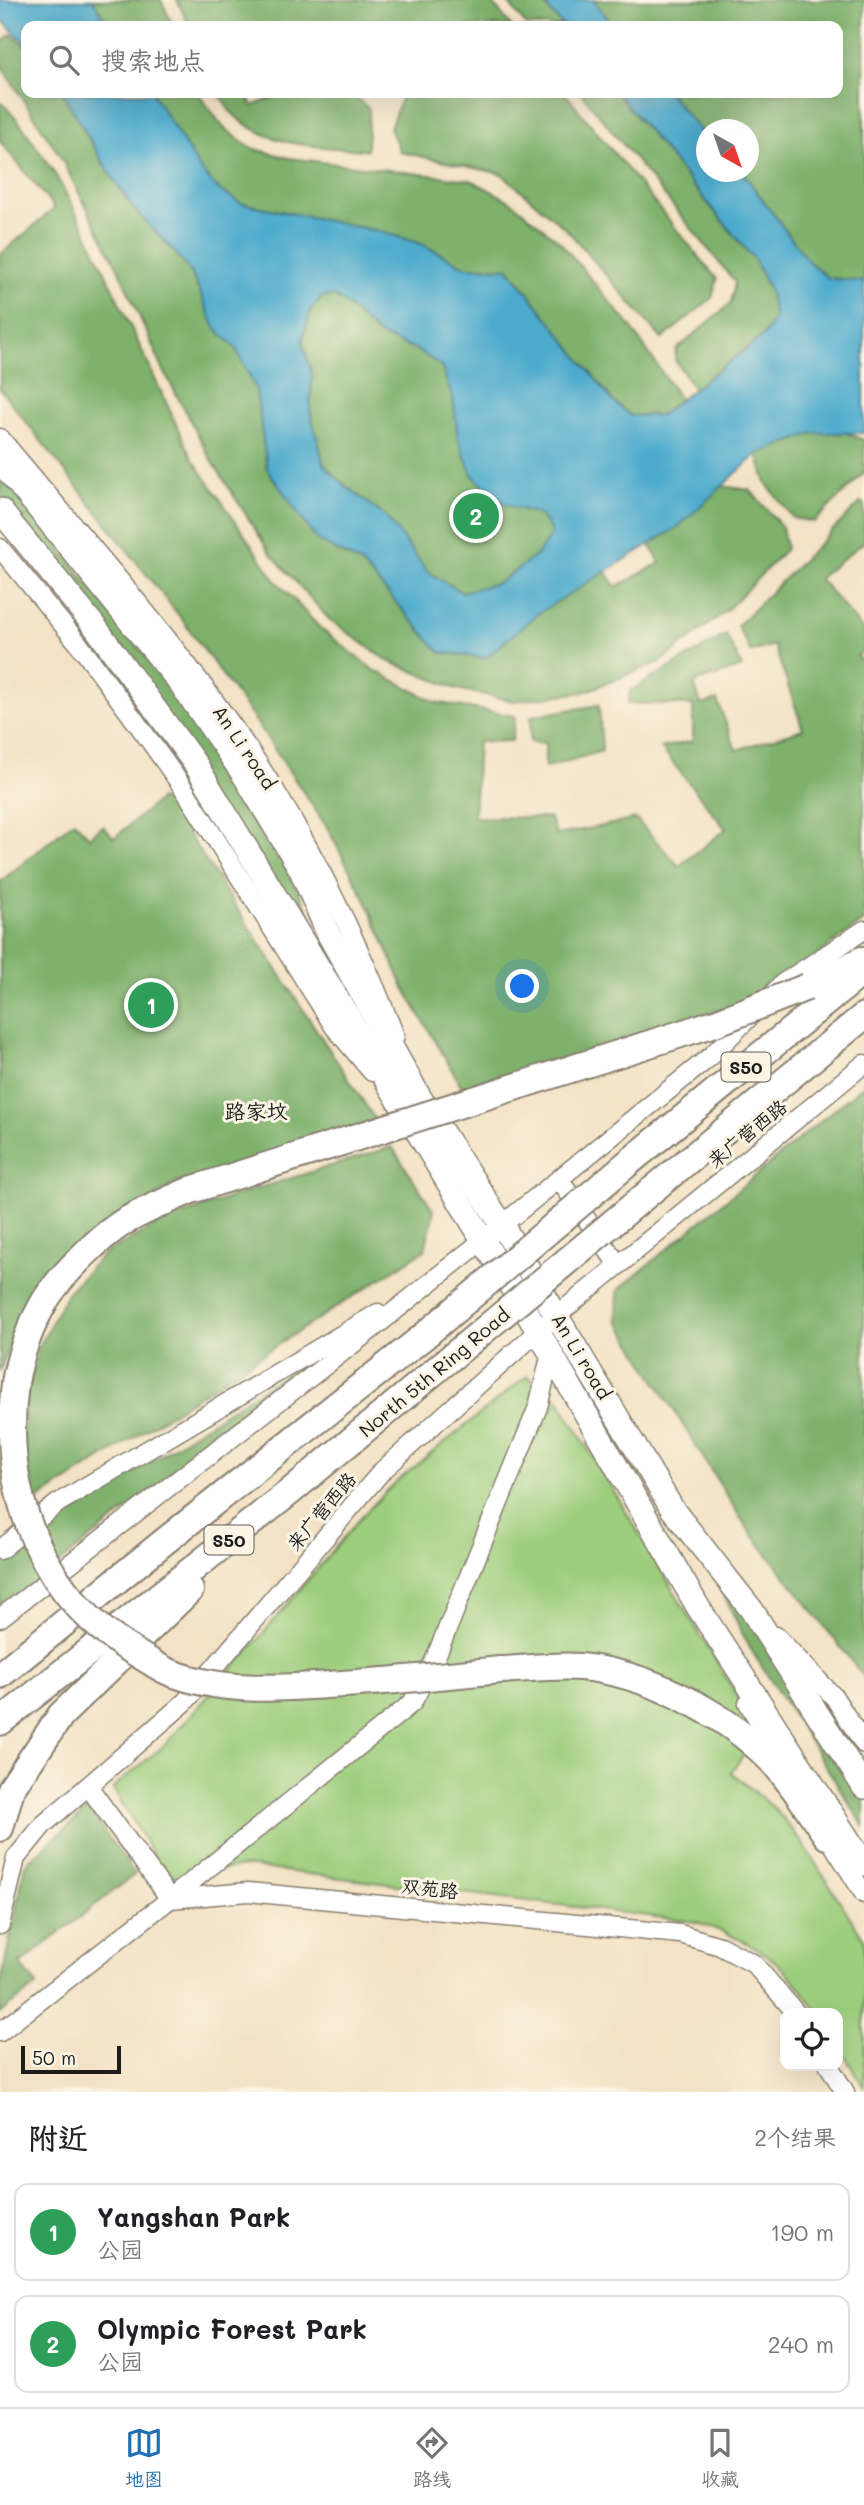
<!DOCTYPE html>
<html lang="zh">
<head>
<meta charset="utf-8">
<style>
	body { margin:0; font-family:Mali,"LXGW WenKai TC",sans-serif; background:#f2f2f2; color:#202124 }
	.controls { position:absolute; right:21px; bottom:21px; display:grid; overflow:hidden; border-radius:14px; box-shadow:0 7px 28px #0002 }
	.controls button { width:63px; height:63px; display:grid; place-items:center; padding:0; border:0; border-bottom:2px solid #e0e0e0; background:#fff; color:#202124; font:35px sans-serif }
	.compass { position:absolute; left:696px; top:119px; width:63px; height:63px; border-radius:50%; background:#fff; box-shadow:0 7px 28px #0002; rotate:140deg }
	.scale { position:absolute; left:21px; bottom:18px; width:100px; box-sizing:border-box; padding-left:7px; border:4px solid #1c1c1c; border-top:0; font-size:19px; line-height:24px; white-space:nowrap; color:#1c1c1c; -webkit-text-stroke:5px #fcf5e5; paint-order:stroke }
	.you { position:absolute; left:523px; top:987px; width:24px; height:24px; margin:-18px; border:5px solid #fff; border-radius:50%; background:#1a73e8; box-shadow:0 0 0 10px #1a73e833 }
	.badge { display:grid; place-items:center; width:46px; height:46px; border-radius:50%; background:#1f6fb2; color:#fff; font-size:23px; font-weight:700 }
	.pin { position:absolute; translate:-50% -50%; border:4px solid #fff; box-shadow:0 2px 7px #0006 }
	.list { margin:0; padding:0; list-style:none }
	h2 { display:flex; justify-content:space-between; align-items:center; height:91px; margin:0; padding:0 28px; font-size:30px }
	h2 small { font-size:23px; font-weight:400; color:#757577 }
	.list li { display:grid; grid-template-columns:46px 1fr auto; gap:21px; align-items:center; box-sizing:border-box; height:98px; margin:0 14px 14px; padding:0 14px; border:2px solid #e0e0e0; border-radius:14px }
	.list b { display:block; font-size:26px; white-space:nowrap }
	.list p { margin:0; font-size:23px; white-space:nowrap; color:#757577 }
	.list em { font-size:23px; font-style:normal; color:#757577 }
	.icon { flex:none; width:38px; height:38px; fill:none; stroke:currentColor; stroke-width:2; stroke-linecap:round; stroke-linejoin:round }
	.map { position:relative; flex:none; width:864px; height:2092px; overflow:hidden }
	.search { position:absolute; background:#fff; box-shadow:0 7px 28px #0002; left:21px; right:21px; top:21px; height:77px; display:flex; align-items:center; gap:18px; box-sizing:border-box; padding:0 24px; border-radius:14px; color:#757577; font-size:26px }
	.sheet { height:315px; background:#fff }
	nav { display:flex; justify-content:space-around; align-items:center; box-sizing:border-box; height:98px; border-top:2px solid #e0e0e0; background:#fff; font-size:19px; color:#757577 }
	nav a { display:grid; justify-items:center; gap:4px }
	nav .on { color:#1f6fb2 }
	.map>svg:first-child { display:block }
</style>
</head>
<body>
<div class="map">
<svg width="864" height="2092" viewBox="0 0 864 2092">
	<rect width="100%" height="100%" fill="#fcf5e5"/>
	<filter id="ink" filterUnits="userSpaceOnUse"><feTurbulence type="fractalNoise" baseFrequency=".0143" numOctaves="2"/><feDisplacementMap in="SourceGraphic" scale="14" xChannelSelector="R" yChannelSelector="G"/><feConvolveMatrix kernelMatrix="1 2 1 2 8 2 1 2 1" color-interpolation-filters="sRGB"/></filter>
	<filter id="wash" filterUnits="userSpaceOnUse"><feTurbulence type="fractalNoise" baseFrequency=".00686" numOctaves="4" result="noise"/><feDisplacementMap in="SourceGraphic" scale="28" xChannelSelector="R" yChannelSelector="G"/><feGaussianBlur stdDeviation="1.57" result="paint"/><feColorMatrix in="noise" values="0 0 0 0 0 0 0 0 0 0 0 0 0 0 0 0 0 1.4 0 .05"/><feComposite in="paint" operator="in"/></filter>
	<g filter="url(#wash)">
		<rect width="100%" height="100%" fill="#f3e2c5"/>
		<!-- green -->
		<path fill="#9dce7d" stroke="#5c754c" stroke-width="2" d="M527,1376l31,23 202,335 -29,38 43,36 27,33 63,98v148l-26,-42v-32h-20c-34,-54 -62,-70 -121,-91l-452,-56 -72,11 -18,-19 -42,-70 53,-44 94,-107 101,-120 35,-35z"/>
		<!-- forest -->
		<g fill="#7eb16c" stroke="#4d6644" stroke-width="2">
			<path d="M93,0h68l12,26h-64z"/>
			<path d="M177,0h313l21,26h-322z"/>
			<path d="M506,0h35l22,26h-36z"/>
			<path d="M593,0h271v282l-36,-4 -19,-16 -67,-90h6v-42h-42v8l-37,-45h169v-67h-224z"/>
			<path d="M11,34l15,13v46h37l42,73 29,43 39,40 19,25 23,54 20,19 21,41 11,81 50,71 45,24 78,88 46,6 51,-44 68,-44 11,17 44,-24 -11,-20 29,-16 44,-41 28,4 32,37 4,22 -59,61 -65,51 -78,31 -71,9 -56,-12 -69,-28 -59,-42 -59,-66 -61,-97 -45,-85 -47,-105 -57,-110 -60,-92v-20z"/>
			<path d="M152,93h46l25,34 28,21 38,10 182,22 41,22 48,40 71,85 49,72 -20,16 -29,1 -18,-15 -105,-133 -41,-1 -48,-24 -37,-11 -141,-29 -22,-13 -16,-17z"/>
			<path d="M219,93h28l5,13 30,-12 71,1 16,14 -2,41c-46,-3 -101,-2 -136,-38 -5,-5 -8,-13 -12,-19z"/>
			<path d="M403,93h162l152,186 -5,19 -50,41 -94,-108 -66,-57 -102,-22 -10,-24z"/>
			<path d="M581,93h36l137,166 15,30 6,29 -11,17 -70,54 -19,-29 1,-10 55,-47 4,-21z"/>
			<path d="M0,101l18,19 37,54 29,53 108,231 84,123 44,47 54,42 61,32 80,14 -3,25 -34,1 -4,75 76,1 6,17 80,-16 43,47 47,-37 -65,-81 32,-7v-36l-65,-2 2,-12 96,-56 16,32 -48,16 7,22 16,-5 19,50 67,-21 -29,-84 -23,7 -14,-26 124,-124 3,2v38l-45,36 45,53v19l-7,6 7,8v257l-103,75 -295,98 -63,-108 -37,-85 -38,-72 -71,-106 -77,-106 -180,-228v-134l55,-47 -55,-66z"/>
			<path d="M334,296l14,10 31,29 36,14 26,17 12,32 5,40 46,66 37,11 11,18 -15,22 -39,28 -36,9 -34,-20 -21,-26 -83,-81 -14,-54 2,-36 -10,-33 9,-33 12,-12z"/>
			<path d="M814,433h32l18,7v33l-50,49 -21,-4 -27,-35 -9,-29z"/>
			<path d="M0,472l177,224 75,109 44,81 41,86 -4,3 -333,-472z"/>
			<path d="M599,705l3,46 -57,17v-24l-15,-2 1,-26z"/>
			<path d="M160,799l8,4 208,318 -204,64 -129,99 -27,45 -16,43v-490l74,-61 15,16 14,-11 11,12z"/>
			<path d="M864,1085v592l-119,-152 -128,-206 1,-29z"/>
			<path d="M392,1147l42,64 -9,39 -393,253 -9,-73 5,-41 11,-43 28,-53 36,-39 57,-31 80,-29z"/>
			<path d="M297,1366l5,6 -302,238v-50z"/>
			<path d="M707,1560l157,228v38l-116,-181z"/>
			<path d="M88,1809l47,65 -115,90 17,21 -37,28v-25l25,-124z"/>
		</g>
		<!-- water -->
		<g fill="#4eabcd" stroke="#356474" stroke-width="2" fill-rule="evenodd">
			<path d="M0,0h93l16,26h-83v18l-26,-26z"/>
			<path d="M541,0h52l21,26h-51z"/>
			<path d="M63,93h89l51,80 16,17 22,13 141,29 37,11 48,24 41,1 105,133 18,15 29,-1 104,-80 11,-17 -6,-29 -15,-30 -137,-166h52l37,45v34h36l67,90 19,16 36,4v151h-50l-57,21 -79,73 -141,87 -51,44 -46,-6 -78,-88 -45,-24 -50,-71 -11,-80 -21,-42 -20,-19 -23,-54 -20,-25 -38,-40 -29,-43zM334,296l14,10 31,29 36,14 26,17 12,32 5,40 14,37 32,29 37,11 11,18 -15,22 -39,28 -36,9 -34,-20 -42,-55 -40,-31 -22,-21 -14,-54 2,-36 -10,-33 9,-33 12,-12z"/>
		</g>
	</g>
	<g filter="url(#ink)">
		<g fill="none" stroke-linecap="round" stroke-linejoin="round">
			<!-- minor casing -->
			<g stroke="#887f70" stroke-width="21">
				<g id="minor">
					<path d="M0,438c88,106 181,209 257,324 56,85 101,180 138,274"/>
					<path d="M0,548l78,95 69,94 37,52 151,239 37,44"/>
					<path d="M559,1179l59,86"/>
					<path d="M0,1550l58,-47 320,-190"/>
					<path d="M0,1618l371,-288 188,-151 152,-123 72,-73 81,-53"/>
					<path d="M776,1636l58,61 30,47"/>
					<path d="M748,1703l34,58"/>
					<path d="M88,1786l82,113 78,-7 432,42 40,12 34,18 42,49"/>
					<path d="M822,1827l42,67"/>
					<path d="M0,1925l16,-67 27,-33 141,-122 198,-232 156,-140 326,-267"/>
					<path d="M0,2032l170,-133 242,-196 23,-44 103,-252 13,-54"/>
					<path d="M829,2066l16,26"/>
				</g>
			</g>
			<!-- major casing -->
			<g stroke="#887f70" stroke-width="26">
				<g id="major">
					<path d="M0,461l181,223 63,91 56,93 29,67 91,163 82,127 171,285 78,99 113,178"/>
					<path d="M0,510l96,118 100,137 342,566 160,276 166,257"/>
				</g>
			</g>
			<!-- highway casing -->
			<g stroke="#887f70" stroke-width="30">
				<g id="highway">
					<path d="M807,987l55,-27"/>
					<path d="M628,1163l236,-192"/>
					<path d="M651,1191l213,-175"/>
					<path d="M500,1670c26,-1 54,-5 80,-3 67,6 143,45 190,92 20,20 40,53 57,77"/>
					<path d="M0,1675l165,-134 258,-204"/>
					<path d="M0,1722l291,-231 163,-136"/>
					<path d="M0,1828l11,-39 50,-74 129,-125"/>
				</g>
			</g>
			<!-- minor -->
			<use href="#minor" stroke="#fff" stroke-width="18"/>
			<!-- major -->
			<use href="#major" stroke="#fff" stroke-width="23"/>
			<!-- highway -->
			<use href="#highway" stroke="#fff" stroke-width="26"/>
			<!-- highway-bridge casing -->
			<g stroke="#887f70" stroke-width="30" stroke-linecap="butt">
				<g id="highway-bridge">
					<path d="M423,1337l205,-174"/>
					<path d="M454,1355l197,-164"/>
					<path d="M500,1670c-53,5 -106,11 -158,14 -59,4 -117,10 -173,-12 -10,-4 -19,-11 -28,-16 -99,-56 -141,-161 -126,-273 5,-30 15,-57 31,-84 16,-25 57,-66 83,-80 20,-11 42,-20 62,-29l524,-167 92,-36"/>
				</g>
			</g>
			<!-- highway-bridge -->
			<use href="#highway-bridge" stroke="#fff" stroke-width="26"/>
		</g>
	</g>
	<g text-anchor="middle" dominant-baseline="central" stroke-width="6" stroke-linejoin="round" paint-order="stroke">
		<!-- shield labels -->
		<g fill="#fcf5e5" stroke="#5f5d58" stroke-width="2">
			<rect x="721.5" y="1052.5" width="49" height="29" rx="5"/>
			<rect x="204.5" y="1525.5" width="49" height="29" rx="5"/>
		</g>
		<g font-size="18" font-weight="bold" fill="#1c1c1c">
			<text x="746" y="1067">S50</text>
			<text x="229" y="1540">S50</text>
		</g>
		<!-- street labels -->
		<g font-size="19" fill="#1c1c1c" stroke="#fcf5e5">
			<text transform="translate(245 747) rotate(56)">An Li road</text>
			<text transform="translate(747 1133) rotate(-39)">来广营西路</text>
			<text transform="translate(582 1356) rotate(59)">An Li road</text>
			<text transform="translate(434 1372) rotate(-40)">North 5th Ring Road</text>
			<text transform="translate(321 1511) rotate(-50)">来广营西路</text>
			<text transform="translate(430 1888) rotate(6)">双苑路</text>
		</g>
		<!-- neighbourhood labels -->
		<g font-size="21" fill="#1c1c1c" stroke="#fcf5e5">
			<text x="256" y="1110">路家坟</text>
		</g>
	</g>
</svg>
<div class="controls">
<button><svg class="icon" aria-label="locate" viewBox="0 0 24 24"><circle cx="12" cy="12" r="6"/><path d="M12 2v4M12 18v4M2 12h4M18 12h4"/></svg></button>
</div>
<svg class="compass" viewBox="-18 -18 36 36"><path d="M0-13l5 13h-10z" fill="#e53935"/><path d="M0 13l5-13h-10z" fill="#757577"/></svg>
<div class="scale">50 m</div>
<div class="you"></div>
<div class="pin badge" style="left:151px;top:1005px;background:#2e9e5b">1</div>
<div class="pin badge" style="left:476px;top:516px;background:#2e9e5b">2</div>
<div class="search"><svg class="icon" aria-label="search" viewBox="0 0 24 24"><circle cx="10" cy="10" r="6"/><path d="M15 15l6 6"/></svg>搜索地点</div>
</div>
<section class="sheet">
<h2>附近<small>2个结果</small></h2>
<ul class="list">
<li><span class="badge" style="background:#2e9e5b">1</span><div><b>Yangshan Park</b><p>公园</p></div><em>190 m</em></li>
<li><span class="badge" style="background:#2e9e5b">2</span><div><b>Olympic Forest Park</b><p>公园</p></div><em>240 m</em></li>
</ul>
</section>
<nav>
<a class="on"><svg class="icon" aria-label="map" viewBox="0 0 24 24"><path d="M3 6l6-2 6 2 6-2v14l-6 2-6-2-6 2zM9 4v14M15 6v14"/></svg>地图</a>
<a><svg class="icon" aria-label="directions" viewBox="0 0 24 24"><path d="M12 3l9 9-9 9-9-9zM9 14v-3h6M13 9l2 2-2 2"/></svg>路线</a>
<a><svg class="icon" aria-label="saved" viewBox="0 0 24 24"><path d="M7 4h10v16l-5-4-5 4z"/></svg>收藏</a>
</nav>
</body>
</html>
